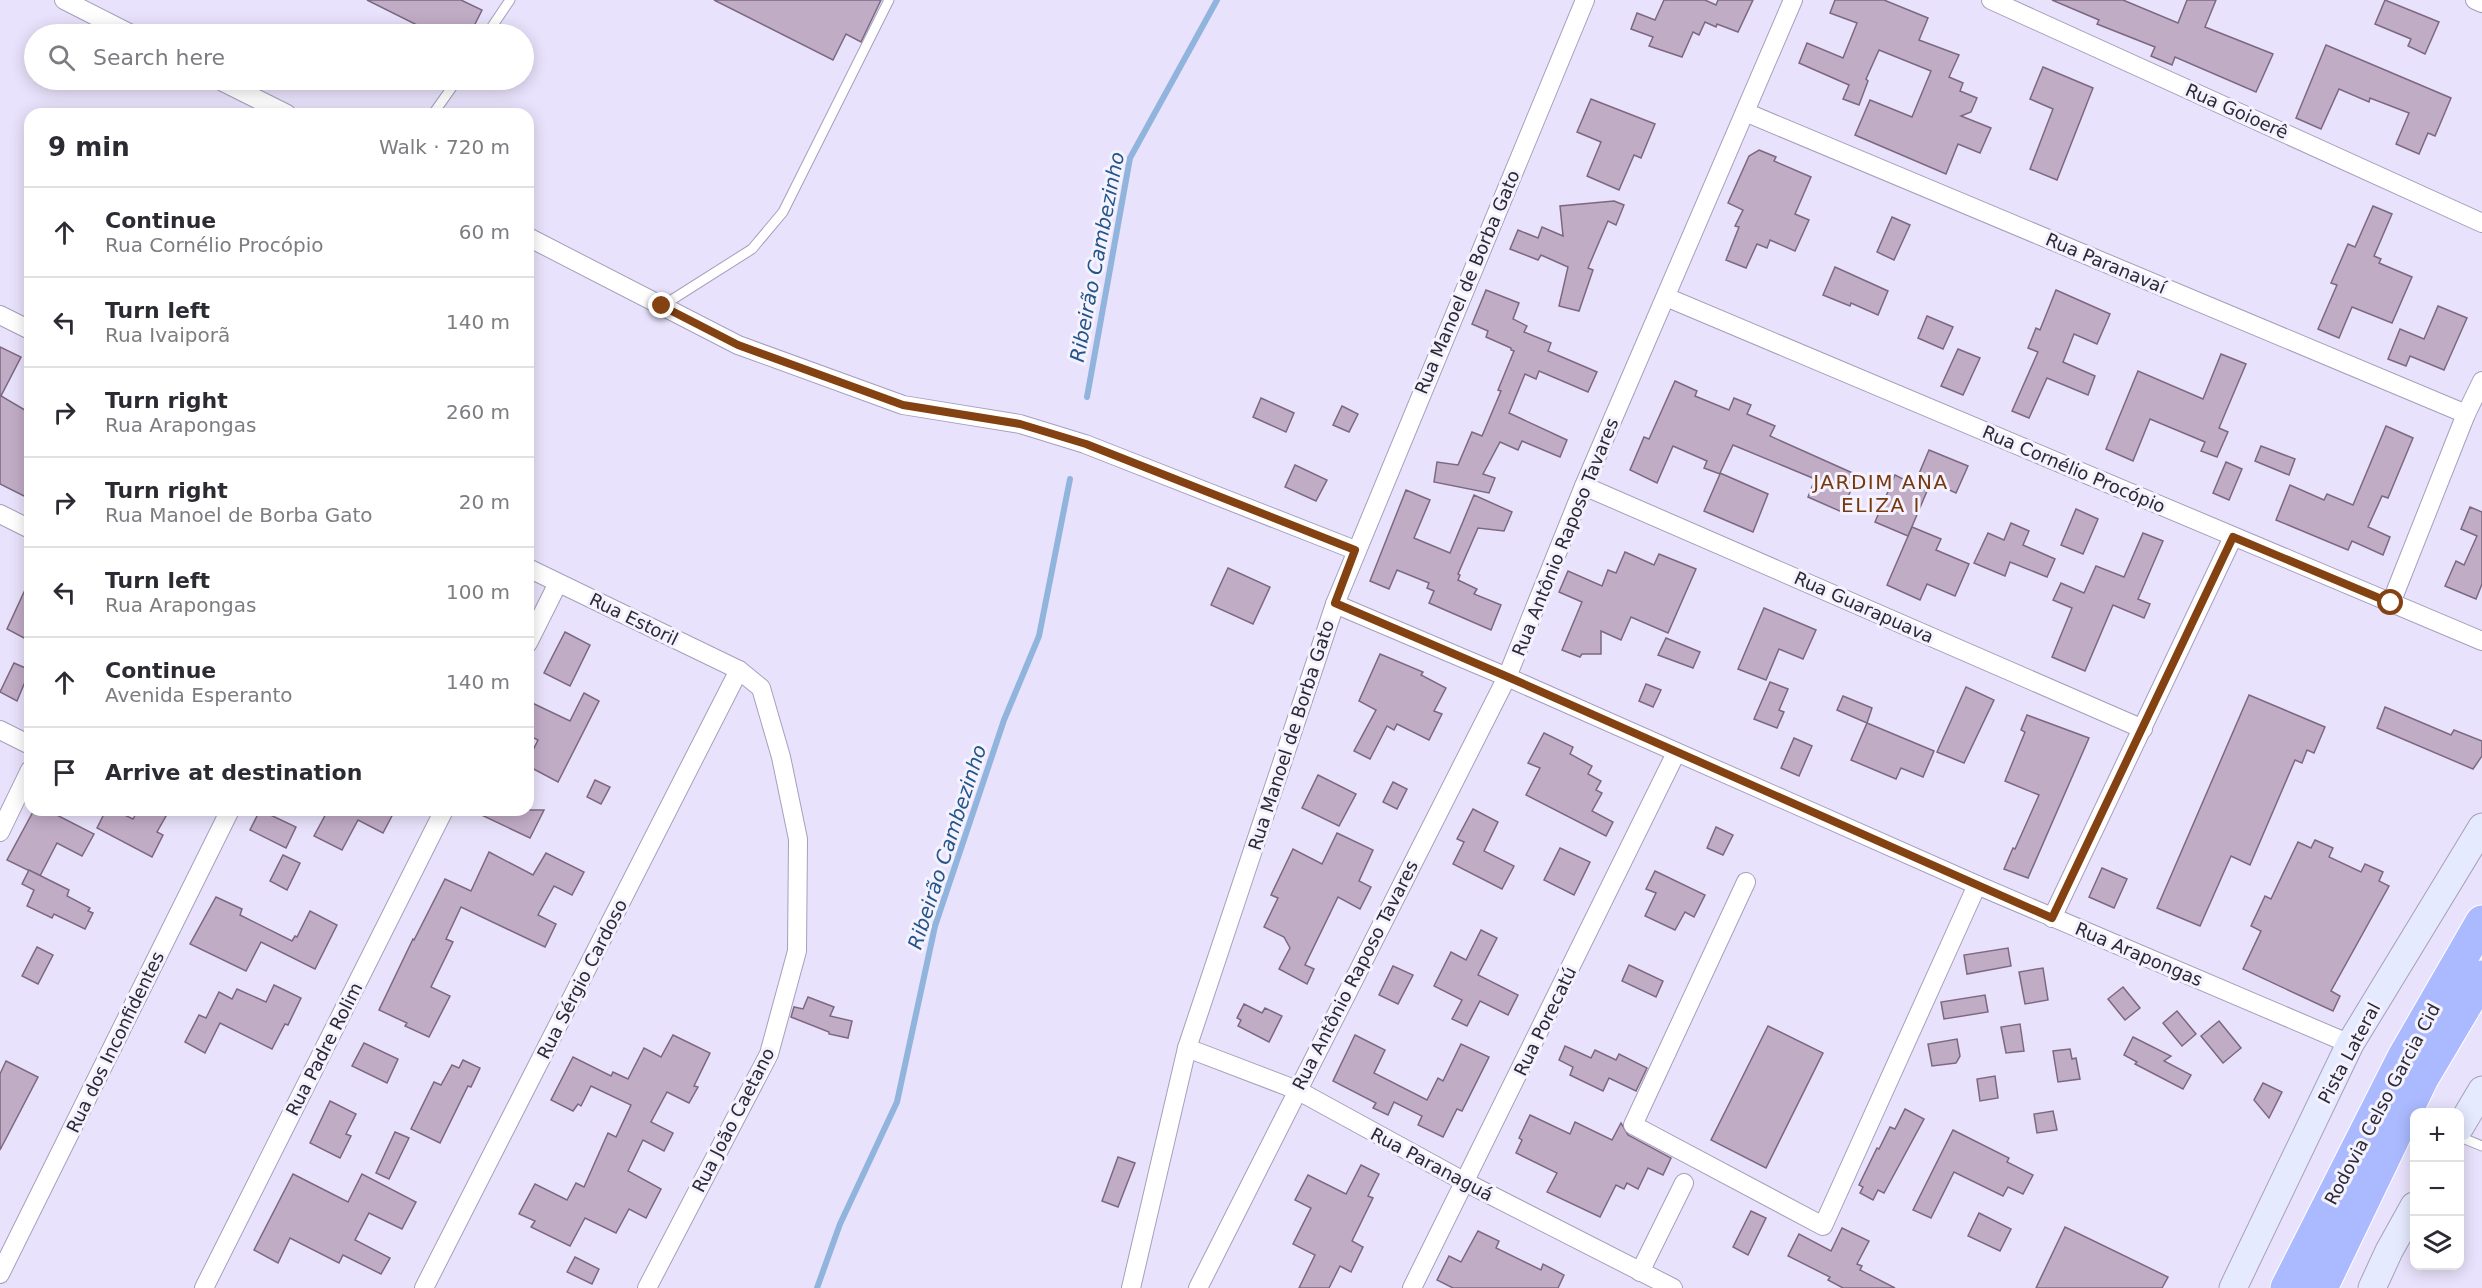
<!DOCTYPE html>
<html lang="en">
<head>
<meta charset="utf-8">
<style>
	body { margin:0; font-family:"DejaVu Sans",sans-serif; background:#f7f7f7; color:#2b2b33 }
	.controls { position:absolute; right:18px; bottom:18px; display:grid; overflow:hidden; border-radius:12px; box-shadow:0 3px 15px #0003 }
	.controls button { width:54px; height:54px; display:grid; place-items:center; padding:0; border:0; border-bottom:2px solid #e1e1e2; background:#fff; color:#2b2b33; font:30px sans-serif }
	.stop { position:absolute; width:18px; height:18px; margin:-14px; border:4px solid #844112; border-radius:50%; background:#fff }
	.stop.end { background:#844112; border-color:#fff; box-shadow:0 2px 6px #0008 }
	.list { margin:0; padding:0; list-style:none }
	h2 { display:flex; justify-content:space-between; align-items:center; height:78px; margin:0; padding:0 24px; font-size:26px }
	h2 small { font-size:20px; font-weight:400; color:#7c7c81 }
	.list li { display:grid; grid-template-columns:39px 1fr auto; gap:18px; align-items:center; box-sizing:border-box; height:90px; padding:0 24px; border-top:2px solid #e1e1e2 }
	.list b { display:block; font-size:22px; white-space:nowrap }
	.list p { margin:0; font-size:20px; white-space:nowrap; color:#7c7c81 }
	.list em { font-size:20px; font-style:normal; color:#7c7c81 }
	.icon { flex:none; width:33px; height:33px; fill:none; stroke:currentColor; stroke-width:2; stroke-linecap:round; stroke-linejoin:round }
	.map { position:relative; flex:none; width:2482px; height:1288px; overflow:hidden }
	.search { position:absolute; background:#fff; box-shadow:0 3px 15px #0003; left:24px; top:24px; width:510px; height:66px; display:flex; align-items:center; gap:15px; box-sizing:border-box; padding:0 21px; border-radius:33px; color:#7c7c81; font-size:22px }
	.panel { position:absolute; background:#fff; box-shadow:0 3px 15px #0003; left:24px; top:108px; width:510px; height:708px; border-radius:18px }
	.map>svg:first-child { display:block }
</style>
</head>
<body>
<div class="map">
<svg width="2482" height="1288" viewBox="0 0 2482 1288">
	<rect width="100%" height="100%" fill="#e9e2fc"/>
	<g fill="none" stroke-linecap="round" stroke-linejoin="round">
		<!-- stream -->
		<g stroke="#90b4dc" stroke-width="6">
			<path d="M1087,397l43,-239 87,-158"/>
			<path d="M817,1288l23,-64 57,-122 38,-176 69,-206 35,-84 31,-157"/>
		</g>
	</g>
	<!-- building -->
	<g fill="#c1acc6" stroke="#7c6981" stroke-width="1.5">
		<path d="M367,0h94l21,10 -12,24h-35z"/>
		<path d="M714,0h167l-20,42 -15,-8 -13,26z"/>
		<path d="M1664,0h41l11,5 2,-5h35l-15,32 -21,-8 -1,3 -11,-5 -6,13 -6,-3 -11,25 -33,-11 4,-9 -22,-8 6,-16 18,7z"/>
		<path d="M1835,0h49l44,18 -9,22 40,15 -10,22 14,6 -3,8 17,7 -6,14 -10,4 30,12 -11,25 -22,-9 -12,30 -91,-39 15,-35 42,17 19,-46 -52,-21 -13,29 2,2 -9,24 -16,-6 6,-14 -50,-22 8,-20 36,15 14,-35 -27,-10z"/>
		<path d="M2052,0h71l55,23 9,-23h29l-11,27 68,27 -17,38 -81,-35 -3,8 -21,-9 4,-9 -58,-23 2,-4z"/>
		<path d="M2385,0l54,22 -14,32 -17,-8 3,-7 -36,-15z"/>
		<path d="M2326,45l125,53 -16,38 -7,-3 -9,21 -23,-10 13,-31 -39,-15 -1,4 -30,-13 -18,40 -25,-11z"/>
		<path d="M2043,67l50,21 -36,92 -27,-11 23,-60 -23,-10z"/>
		<path d="M1591,99l64,25 -14,34 -7,-3 -15,35 -32,-14 14,-34 -24,-10z"/>
		<path d="M1759,150l17,7 -2,4 37,16 -16,37 14,6 -14,31 -25,-11 -3,8 -10,-4 -11,24 -20,-8 13,-33 -4,-1 8,-16 -15,-7 21,-47z"/>
		<path d="M1614,201l10,4 -8,20 -8,-4 -20,47 5,2 -14,41 -20,-5 9,-39 -27,-12 -3,5 -28,-11 8,-19 20,8 4,-11 21,9 -3,-30z"/>
		<path d="M2373,206l19,8 -18,42 7,3 -2,4 33,14 -20,46 -40,-16 -13,31 -21,-9 19,-44 -6,-2 17,-39 7,3z"/>
		<path d="M1892,217l18,8 -16,35 -17,-8z"/>
		<path d="M1835,267l53,24 -10,24 -27,-12 -1,3 -27,-11z"/>
		<path d="M1486,290l33,13 -6,16 14,7 -3,6 27,11 -3,8 49,21 -9,20 -49,-21 -3,8 -11,-5 -16,39 58,27 -7,17 -38,-16 -4,9 -18,-8 -17,32 12,4 -6,15 -55,-11 3,-20 21,3 14,-33 10,4 19,-45 -3,-1 16,-39 -3,-1v-2l-25,-11 2,-6 -16,-7z"/>
		<path d="M2056,290l54,24 -13,30 -23,-10 -11,28 32,14 -7,19 -41,-17 -18,40 -17,-7 26,-59 -10,-4 8,-20 4,2z"/>
		<path d="M2438,306l29,12 -23,52 -34,-14 -4,10 -18,-7 12,-30 24,10z"/>
		<path d="M1927,316l26,11 -10,22 -25,-11z"/>
		<path d="M0,347l21,10 -20,39 29,17v86l-30,-15z"/>
		<path d="M1958,349l22,9 -17,37 -22,-9z"/>
		<path d="M2221,354l25,10 -27,64 9,4 -11,25 -16,-6 4,-9 -55,-23 -17,42 -27,-12 32,-78 65,28z"/>
		<path d="M1675,381l22,10 -2,5 34,14 5,-12 17,7 -4,9 28,12 -5,10 87,39 -15,37 -34,-15 7,-18 -82,-34 -13,28 48,21 -15,38 -49,-21 16,-37 -16,-6 3,-7 -34,-15 -16,37 -27,-13 14,-33 5,2z"/>
		<path d="M1261,398l33,15 -8,19 -33,-15z"/>
		<path d="M1342,406l16,8 -9,18 -16,-7z"/>
		<path d="M2386,426l27,12 -25,60 -6,-2 -14,31 22,10 -7,18 -31,-14 -4,9 -72,-30 14,-35 34,15 3,-6 26,11z"/>
		<path d="M2261,446l34,13 -6,16 -34,-14z"/>
		<path d="M1929,450l39,16 -12,27 -38,-17z"/>
		<path d="M2226,462l16,7 -13,31 -16,-7z"/>
		<path d="M1295,465l32,15 -11,21 -31,-14z"/>
		<path d="M1895,475l32,16 -19,45 -33,-14z"/>
		<path d="M1406,490l24,10 -16,38 36,15 24,-58 38,17 -8,19 -26,-3 -20,46 2,1 -2,5 19,9 -3,5 27,11 -10,25 -62,-27 5,-12 -7,-3 2,-5 -32,-13 -8,19 -19,-8z"/>
		<path d="M2470,507l12,5v72l-6,15 -31,-13 11,-25 8,4 13,-29 -16,-7z"/>
		<path d="M2076,509l22,10 -15,35 -22,-9z"/>
		<path d="M2011,523l18,8 -6,14 32,14 -8,18 -37,-15 -5,14 -31,-13 14,-30 16,7z"/>
		<path d="M1912,527l29,12 -5,11 33,14 -14,32 -28,-12 -7,16 -33,-15z"/>
		<path d="M2143,533l20,8 -25,58 12,5 -6,14 -31,-13 -28,66 -33,-14 20,-49 -19,-8 8,-17 23,10 12,-27 28,11z"/>
		<path d="M1625,552l29,13 5,-11 37,15 -28,64 -37,-16 -10,23 -20,-9v23h-19l-2,3 -18,-7 20,-48 -23,-10 9,-21 34,15 6,-16 8,3z"/>
		<path d="M1228,568l42,19 -17,37 -42,-19z"/>
		<path d="M30,579v45l-6,14 -17,-9z"/>
		<path d="M1764,608l52,22 -13,29 -24,-10 -13,31 -28,-11z"/>
		<path d="M565,632l25,13 -20,41 -26,-13z"/>
		<path d="M1666,638l34,14 -7,16 -35,-13z"/>
		<path d="M1380,654l43,18 -2,3 25,13 -12,23 8,3 -13,26 -32,-16 -3,6 -7,-4 -17,33 -16,-8 22,-41 -17,-9z"/>
		<path d="M14,663l16,7 -13,31 -17,-9z"/>
		<path d="M1770,682l18,7 -9,21 5,2 -7,16 -23,-9z"/>
		<path d="M1646,684l15,6 -8,17 -14,-6z"/>
		<path d="M1966,687l28,13 -30,63 -27,-11z"/>
		<path d="M584,693l15,8 -41,81 -30,-16v-6l10,-20 -10,-5v-34l42,20z"/>
		<path d="M2249,695l76,32 -11,26 -7,-3 -5,13 -7,-3 -45,105 -19,-9 -31,70 -43,-18z"/>
		<path d="M1843,696l29,12 -5,15 -30,-13z"/>
		<path d="M2385,707l66,28 3,-5 28,11v15l-9,13 -96,-41z"/>
		<path d="M2027,715l62,23 -61,140 -24,-9 9,-21 2,1 24,-54 -34,-14 20,-49 -4,-2z"/>
		<path d="M1867,723l67,28 -11,26 -22,-9 -5,11 -45,-19z"/>
		<path d="M1544,733l29,14 -3,7 22,12 -4,8 13,7 -5,9 6,3 -10,18 21,11 -7,14 -80,-41 14,-27 -12,-5z"/>
		<path d="M1794,738l18,8 -13,30 -18,-8z"/>
		<path d="M1318,775l38,19 -17,32 -37,-18z"/>
		<path d="M595,780l15,7 -9,17 -14,-7z"/>
		<path d="M1393,782l14,7 -10,20 -14,-7z"/>
		<path d="M1473,809l25,13 -14,29 30,15 -12,23 -49,-25 11,-22 -7,-3z"/>
		<path d="M34,810h13l47,24 -12,22 -25,-13 -17,33 -33,-16z"/>
		<path d="M106,810h8l19,9 5,-9h16l12,6 -9,16 6,3 -11,22 -55,-29z"/>
		<path d="M260,810l36,17 -10,21 -36,-18z"/>
		<path d="M328,810h67l-12,23 -25,-13 -16,30 -28,-14z"/>
		<path d="M471,810h73l-14,28z"/>
		<path d="M1716,827l17,8 -10,20 -16,-7z"/>
		<path d="M1337,833l36,17 -14,31 12,6 -11,22 -22,-12 -33,68 9,4 -7,15 -28,-15 11,-21 -6,-11 -20,-10 14,-29 -7,-3 22,-46 29,15z"/>
		<path d="M2315,840l18,8 -4,9 32,15 4,-8 18,8 -4,9 10,5 -58,105 9,5 -7,15 -90,-42 18,-38 -10,-5 14,-30 6,3 27,-57 13,6z"/>
		<path d="M1560,848l30,14 -16,33 -30,-15z"/>
		<path d="M489,852l44,23 13,-22 38,19 -12,23 -18,-9 -16,29 18,9 -11,23 -84,-40 -15,32 7,3 -22,45 19,9 -21,41 -24,-11 2,-3 -28,-13 34,-71 1,1 31,-61 26,12z"/>
		<path d="M283,855l17,8 -13,27 -17,-9z"/>
		<path d="M2102,868l25,11 -13,29 -25,-11z"/>
		<path d="M29,870l40,20 -2,6 23,12 -2,3 5,2 -8,16 -31,-15 -2,4 -25,-12 7,-16 -12,-6z"/>
		<path d="M1655,871l50,24 -11,22 -9,-5 -10,18 -30,-14 11,-23 -10,-4z"/>
		<path d="M216,897l26,12 -2,6 52,26 3,-5 2,1 13,-26 27,14 -22,44 -54,-27 -15,29 -56,-27z"/>
		<path d="M1481,930l16,8 -19,37 40,20 -10,20 -28,-14 -13,25 -15,-7 10,-19 -28,-14 17,-34 15,8z"/>
		<path d="M37,947l16,8 -15,29 -16,-8z"/>
		<path d="M2008,948l3,18 -44,8 -3,-19z"/>
		<path d="M1629,965l34,16 -7,16 -34,-16z"/>
		<path d="M1393,966l20,9 -15,29 -19,-9z"/>
		<path d="M2043,968l5,32 -23,4 -6,-32z"/>
		<path d="M274,985l27,13 -13,27 -3,-1 -13,25 -52,-26 -15,30 -20,-11 14,-27 7,3 13,-26 13,7 5,-10 29,13z"/>
		<path d="M2123,987l17,21 -15,12 -17,-21z"/>
		<path d="M1985,995l3,17 -44,7 -3,-17z"/>
		<path d="M808,997l26,10 -4,9 22,5 -4,17 -19,-4v-2l-38,-15 3,-10 9,2z"/>
		<path d="M1244,1004l18,9 3,-5 17,8 -13,26 -31,-16 3,-6 -4,-2z"/>
		<path d="M2177,1011l19,23 -14,12 -19,-23z"/>
		<path d="M2219,1021l22,27 -18,15 -22,-27z"/>
		<path d="M2020,1024l4,27 -18,2 -5,-26z"/>
		<path d="M1768,1026l55,27 -57,115 -55,-28z"/>
		<path d="M673,1035l37,18 -16,33 4,1 -9,16 -22,-11 -16,30 22,11 -9,18 -21,-11 -15,31 33,18 -15,29 -17,-9 -13,24 -31,-15 -15,28 -39,-19 4,-6 -16,-7 16,-30 32,16 9,-17 8,4 24,-54 8,4 15,-32 -40,-19 -10,20 -3,-2 -5,7 -22,-11 22,-43 38,19 2,-4 15,7 16,-31 17,9z"/>
		<path d="M1355,1035l30,15 -11,23 53,27 11,-22 5,3 18,-37 28,13 -27,54 -5,-2 -14,28 -25,-12 4,-9 -28,-14 -6,13 -15,-7 3,-5 -43,-22z"/>
		<path d="M2133,1037l38,19 -7,5 27,14 -8,14 -48,-25 2,-2 -13,-7z"/>
		<path d="M1957,1039l3,17 -4,7 -24,3 -4,-22z"/>
		<path d="M364,1043l34,16 -11,24 -35,-17z"/>
		<path d="M1565,1046l26,12 4,-8 21,10 3,-6 28,14 -11,23 -27,-13 -6,13 -33,-16 3,-8 -14,-7z"/>
		<path d="M2070,1049l2,10 4,-1 4,21 -22,3 -5,-31z"/>
		<path d="M463,1060l17,8 -9,19 -3,-1 -28,57 -29,-14 23,-47 7,3 11,-20 7,3z"/>
		<path d="M6,1061l32,16 -38,73v-76z"/>
		<path d="M1995,1076l3,22 -18,3 -3,-22z"/>
		<path d="M2263,1083l19,9 -13,26 -15,-18z"/>
		<path d="M330,1101l26,13 -10,20 5,2 -11,22 -30,-15z"/>
		<path d="M1905,1109l19,10 -40,74 -6,-3 -5,10 -13,-7 3,-6 -4,-2 18,-37 2,1 11,-22 5,2z"/>
		<path d="M2053,1111l4,19 -20,3 -3,-19z"/>
		<path d="M1530,1115l40,19 5,-12 37,18 9,-17 7,12 43,23 -8,17 -15,-7 -10,21 -11,-6 -3,6 -8,-4 -16,32 -53,-25 10,-19 -41,-20 6,-13 -3,-2z"/>
		<path d="M1953,1130l56,28 -2,4 26,13 -10,19 -15,-7 -5,9 -49,-24 -23,46 -18,-8z"/>
		<path d="M395,1132l14,6 -20,41 -13,-6z"/>
		<path d="M1118,1157l17,6 -17,44 -16,-6z"/>
		<path d="M1361,1165l18,9 -11,22 5,2 -21,43 11,6 -12,25 -11,-6 -11,22h-30l16,-33 -22,-11 18,-36 -16,-8 13,-25 38,19z"/>
		<path d="M293,1174l55,28 14,-28 54,28 -14,27 -33,-16 -14,27 35,18 -9,16 -38,-19 -4,8 -49,-25 -12,25 -24,-13z"/>
		<path d="M1751,1211l15,7 -18,37 -15,-8z"/>
		<path d="M1979,1213l32,16 -11,22 -32,-15z"/>
		<path d="M2065,1227l103,50 -6,11h-126z"/>
		<path d="M1842,1228l27,13 -12,23 5,2 -2,4 35,18h-52l-15,-8 2,-3 -42,-21 11,-22 32,17z"/>
		<path d="M1478,1231l21,10 -3,7 45,22 2,-6 21,11 -6,13h-105l-16,-8 12,-24 12,6z"/>
		<path d="M575,1257l24,12 -7,15 -25,-12z"/>
	</g>
	<g fill="none" stroke-linecap="round" stroke-linejoin="round">
		<!-- lane casing -->
		<g stroke="#a69fbc" stroke-width="11">
			<g id="lane">
				<path d="M487,34l23,-34"/>
				<path d="M433,114l24,-34"/>
				<path d="M662,306l90,-57 31,-37 106,-212"/>
				<path d="M2460,1137l22,9"/>
			</g>
		</g>
		<!-- street casing -->
		<g stroke="#a69fbc" stroke-width="20">
			<g id="street">
				<path d="M64,0l67,34"/>
				<path d="M1991,0l491,223"/>
				<path d="M2475,0l7,3"/>
				<path d="M219,80l68,34"/>
				<path d="M1745,112l721,302"/>
				<path d="M528,237l210,108 165,60 117,19 65,20 270,106"/>
				<path d="M1666,297l816,344"/>
				<path d="M0,315l30,15"/>
				<path d="M1584,486l559,243"/>
				<path d="M0,514l30,15"/>
				<path d="M528,568l211,102 22,18 20,69 17,82 -1,112 -28,103 -122,234"/>
				<path d="M2391,603l75,-189 16,-33"/>
				<path d="M1335,604l172,73 470,208 373,159"/>
				<path d="M528,643l30,-60"/>
				<path d="M0,730l30,15"/>
				<path d="M0,832l30,-62"/>
				<path d="M1746,882l-113,243 190,101 154,-341"/>
				<path d="M2052,918l181,-381"/>
				<path d="M1187,1048l110,42 168,92 208,106"/>
				<path d="M1640,1272l44,-89"/>
				<path d="M0,1274l230,-464"/>
				<path d="M204,1288l240,-478"/>
				<path d="M424,1288l315,-618"/>
				<path d="M1131,1288l56,-240 148,-444 250,-604"/>
				<path d="M1198,1288l309,-611 77,-191 209,-486"/>
				<path d="M1412,1288l264,-535"/>
			</g>
		</g>
		<!-- secondary casing -->
		<g stroke="#a69fbc" stroke-width="29">
			<g id="secondary">
				<path d="M2460,1127l22,-37"/>
				<path d="M2233,1288l117,-244 132,-217"/>
				<path d="M2372,1288l17,-37 25,-45"/>
			</g>
		</g>
		<!-- highway casing -->
		<g stroke="#fff" stroke-width="35">
			<g id="highway">
				<path d="M2287,1288l117,-231 78,-135"/>
				<path d="M2321,1288l101,-210 60,-101"/>
			</g>
		</g>
		<!-- lane -->
		<use href="#lane" stroke="#fff" stroke-width="9"/>
		<!-- street -->
		<use href="#street" stroke="#fff" stroke-width="18"/>
		<!-- secondary -->
		<use href="#secondary" stroke="#e6eaff" stroke-width="27"/>
		<!-- highway -->
		<use href="#highway" stroke="#abbaff" stroke-width="33"/>
	</g>
	<g fill="none" stroke-linecap="round" stroke-linejoin="round">
		<!-- route -->
		<path stroke="#844112" stroke-width="8" d="M662,306l76,39 165,60 117,19 66,20 269,106 -20,53 173,74 544,241 181,-381 158,66"/>
	</g>
	<g text-anchor="middle" dominant-baseline="central" stroke-width="6" stroke-linejoin="round" paint-order="stroke">
		<!-- street labels -->
		<g font-size="18" fill="#2c2935" stroke="#f5f2ff">
			<text transform="translate(2237 111) rotate(24)">Rua Goioerê</text>
			<text transform="translate(2106 263) rotate(23)">Rua Paranavaí</text>
			<text transform="translate(1467 282) rotate(-67)">Rua Manoel de Borba Gato</text>
			<text transform="translate(2074 469) rotate(23)">Rua Cornélio Procópio</text>
			<text transform="translate(1565 537) rotate(-68)">Rua Antônio Raposo Tavares</text>
			<text transform="translate(1864 607) rotate(24)">Rua Guarapuava</text>
			<text transform="translate(634 619) rotate(26)">Rua Estoril</text>
			<text transform="translate(1291 735) rotate(-72)">Rua Manoel de Borba Gato</text>
			<text transform="translate(2139 954) rotate(23)">Rua Arapongas</text>
			<text transform="translate(1355 975) rotate(-63)">Rua Antônio Raposo Tavares</text>
			<text transform="translate(582 979) rotate(-63)">Rua Sérgio Cardoso</text>
			<text transform="translate(1545 1021) rotate(-64)">Rua Porecatú</text>
			<text transform="translate(115 1042) rotate(-64)">Rua dos Inconfidentes</text>
			<text transform="translate(324 1049) rotate(-63)">Rua Padre Rolim</text>
			<text transform="translate(2349 1053) rotate(-62)">Pista Lateral</text>
			<text transform="translate(2382 1104) rotate(-62)">Rodovia Celso Garcia Cid</text>
			<text transform="translate(733 1120) rotate(-63)">Rua João Caetano</text>
			<text transform="translate(1432 1164) rotate(28)">Rua Paranaguá</text>
		</g>
		<!-- water labels -->
		<g font-size="20" font-style="italic" fill="#235589" stroke="#f5f2ff">
			<text transform="translate(1097 257) rotate(-79)">Ribeirão Cambezinho</text>
			<text transform="translate(947 847) rotate(-72)">Ribeirão Cambezinho</text>
		</g>
		<!-- neighbourhood labels -->
		<g font-size="20" letter-spacing="1.5" fill="#76390e" stroke="#f5f2ff">
			<text x="1881" y="482">JARDIM ANA<tspan x="1881" dy="23">ELIZA I</tspan></text>
		</g>
	</g>
</svg>
<div class="controls">
<button>+</button>
<button>−</button>
<button><svg class="icon" aria-label="layers" viewBox="0 0 24 24"><path d="M12 4l9 5-9 5-9-5zM3 14l9 5 9-5"/></svg></button>
</div>
<div class="stop" style="left:2391px;top:603px"></div>
<div class="stop end" style="left:662px;top:306px"></div>
<div class="search"><svg class="icon" aria-label="search" viewBox="0 0 24 24"><circle cx="10" cy="10" r="6"/><path d="M15 15l6 6"/></svg>Search here</div>
<section class="panel">
<h2>9 min<small>Walk · 720 m</small></h2>
<ul class="list">
<li><svg class="icon" aria-label="ahead" viewBox="0 0 24 24"><path d="M12 20V5M6 11l6-6 6 6"/></svg><div><b>Continue</b><p>Rua Cornélio Procópio</p></div><em>60 m</em></li>
<li><svg class="icon" aria-label="left" viewBox="0 0 24 24"><path d="M17 20v-9H6M10 6l-5 5 5 5"/></svg><div><b>Turn left</b><p>Rua Ivaiporã</p></div><em>140 m</em></li>
<li><svg class="icon" aria-label="right" viewBox="0 0 24 24"><path d="M7 20v-9h11M14 6l5 5-5 5"/></svg><div><b>Turn right</b><p>Rua Arapongas</p></div><em>260 m</em></li>
<li><svg class="icon" aria-label="right" viewBox="0 0 24 24"><path d="M7 20v-9h11M14 6l5 5-5 5"/></svg><div><b>Turn right</b><p>Rua Manoel de Borba Gato</p></div><em>20 m</em></li>
<li><svg class="icon" aria-label="left" viewBox="0 0 24 24"><path d="M17 20v-9H6M10 6l-5 5 5 5"/></svg><div><b>Turn left</b><p>Rua Arapongas</p></div><em>100 m</em></li>
<li><svg class="icon" aria-label="ahead" viewBox="0 0 24 24"><path d="M12 20V5M6 11l6-6 6 6"/></svg><div><b>Continue</b><p>Avenida Esperanto</p></div><em>140 m</em></li>
<li><svg class="icon" aria-label="arrive" viewBox="0 0 24 24"><path d="M6 21V4h12l-3 4 3 4H6"/></svg><div><b>Arrive at destination</b></div></li>
</ul>
</section>
</div>
</body>
</html>
